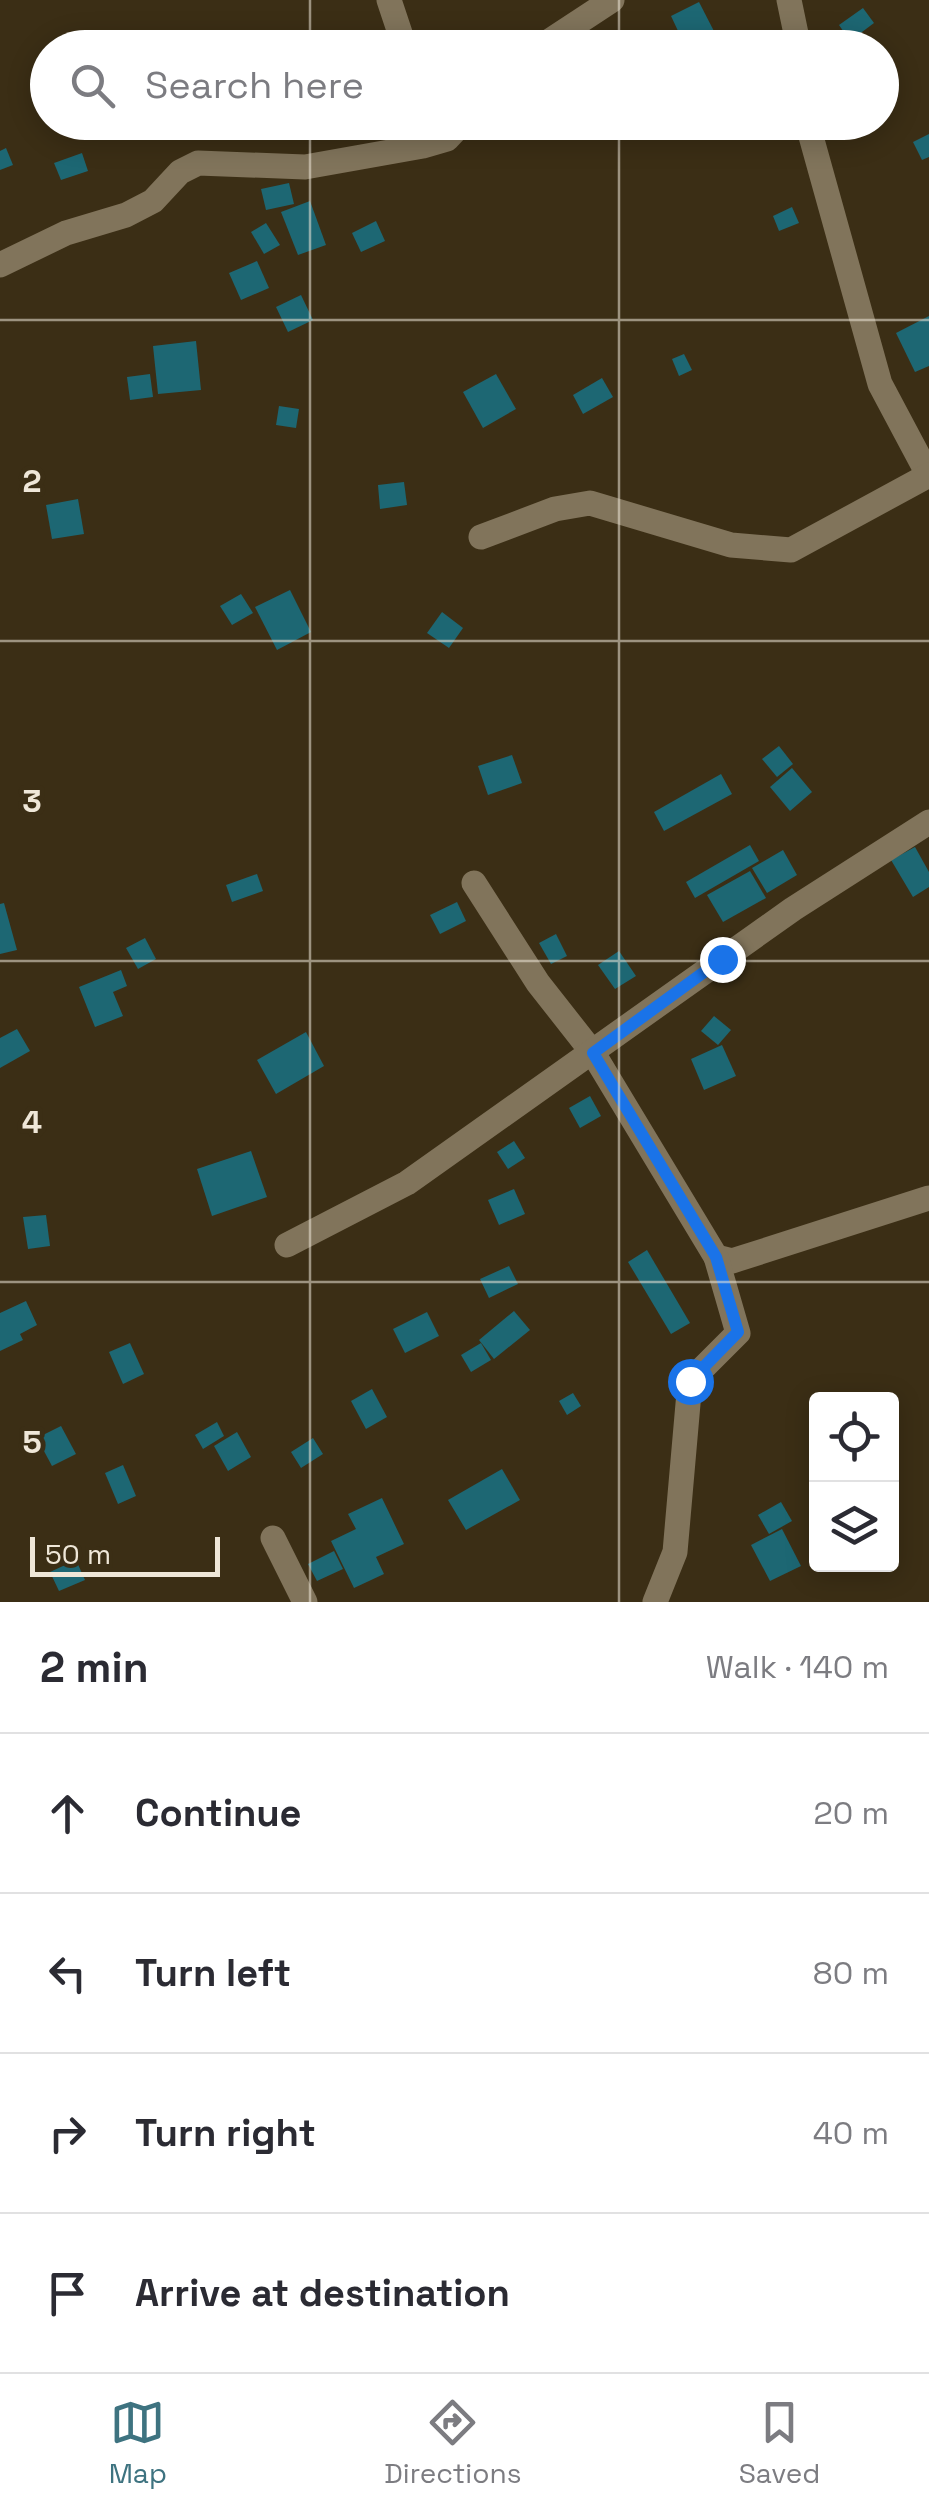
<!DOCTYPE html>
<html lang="en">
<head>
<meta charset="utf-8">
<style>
	body { margin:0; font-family:"Space Grotesk",sans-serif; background:#f2f2f3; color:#2b2b33 }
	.controls { position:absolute; right:30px; bottom:30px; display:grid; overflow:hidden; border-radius:10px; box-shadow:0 5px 25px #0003 }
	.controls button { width:90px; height:90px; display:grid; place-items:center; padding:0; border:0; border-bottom:2px solid #e1e1e2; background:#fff; color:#2b2b33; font:50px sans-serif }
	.scale { position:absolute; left:30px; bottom:25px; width:190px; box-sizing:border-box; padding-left:10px; border:5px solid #efe7d8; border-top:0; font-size:28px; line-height:35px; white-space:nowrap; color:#efe7d8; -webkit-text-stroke:8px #3b2e15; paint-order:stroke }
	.stop { position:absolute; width:30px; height:30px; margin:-22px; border:8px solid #1a73e8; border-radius:50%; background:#fff }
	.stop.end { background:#1a73e8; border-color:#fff; box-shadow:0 2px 10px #0008 }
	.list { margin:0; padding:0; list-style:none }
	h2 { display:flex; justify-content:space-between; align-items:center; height:130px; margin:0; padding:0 40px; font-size:42px }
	h2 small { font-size:32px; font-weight:400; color:#7c7c81 }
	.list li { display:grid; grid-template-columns:65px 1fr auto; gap:30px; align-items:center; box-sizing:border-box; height:160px; padding:0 40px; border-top:2px solid #e1e1e2 }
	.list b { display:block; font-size:38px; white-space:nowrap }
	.list em { font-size:32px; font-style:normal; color:#7c7c81 }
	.icon { flex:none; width:55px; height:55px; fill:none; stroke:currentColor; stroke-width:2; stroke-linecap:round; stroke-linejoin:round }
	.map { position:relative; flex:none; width:929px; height:1602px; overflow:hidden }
	.search { position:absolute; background:#fff; box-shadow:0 5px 25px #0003; left:30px; right:30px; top:30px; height:110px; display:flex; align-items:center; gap:25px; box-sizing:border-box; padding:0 35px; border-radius:55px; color:#7c7c81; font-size:38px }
	.sheet { height:770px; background:#fff }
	nav { display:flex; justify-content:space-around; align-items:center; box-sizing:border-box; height:140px; border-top:2px solid #e1e1e2; background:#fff; font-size:28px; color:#7c7c81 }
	nav a { display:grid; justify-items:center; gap:5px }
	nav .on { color:#3e7380 }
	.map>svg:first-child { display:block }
</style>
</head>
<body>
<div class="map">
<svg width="929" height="1602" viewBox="0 0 929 1602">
	<rect width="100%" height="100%" fill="#3b2e15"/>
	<!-- building -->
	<g fill="#1d6773">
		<path d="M699,2l19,37 -18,9h-14l-15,-32z"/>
		<path d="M863,8l11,15 -24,18 -11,-16z"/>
		<path d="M929,134v23l-7,3 -9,-18z"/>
		<path d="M6,148l7,17 -13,5v-19z"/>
		<path d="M82,153l6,18 -27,9 -7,-17z"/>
		<path d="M289,183l5,21 -28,6 -5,-21z"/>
		<path d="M310,201l16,44 -28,10 -17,-43z"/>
		<path d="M792,207l7,16 -20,8 -6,-15z"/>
		<path d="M376,221l9,20 -24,11 -9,-19z"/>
		<path d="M266,223l14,22 -16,9 -13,-22z"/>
		<path d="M257,261l12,27 -28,12 -12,-27z"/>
		<path d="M301,295l12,25 -25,12 -12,-25z"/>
		<path d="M929,316v50l-14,6 -19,-39z"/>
		<path d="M196,341l5,49 -43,4 -5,-48z"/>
		<path d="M684,354l8,16 -13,6 -7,-17z"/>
		<path d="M150,374l3,23 -23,3 -3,-23z"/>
		<path d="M496,374l20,35 -33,19 -20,-36z"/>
		<path d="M602,378l11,19 -30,17 -10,-19z"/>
		<path d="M279,406l20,3 -3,19 -20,-3z"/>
		<path d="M404,482l3,23 -27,4 -2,-24z"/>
		<path d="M78,499l6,35 -32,5 -6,-34z"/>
		<path d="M290,590l21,42 -34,18 -22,-43z"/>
		<path d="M241,594l12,19 -21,12 -12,-19z"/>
		<path d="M442,612l21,16 -14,20 -22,-15z"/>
		<path d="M779,746l14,18 -16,13 -15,-18z"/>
		<path d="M512,755l10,28 -34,12 -10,-29z"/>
		<path d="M792,768l20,24 -22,19 -20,-24z"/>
		<path d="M721,774l11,20 -68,37 -10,-19z"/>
		<path d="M750,845l9,16 -64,37 -9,-16z"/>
		<path d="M915,847l14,25v15l-16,10 -22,-37z"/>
		<path d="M783,850l14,25 -30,18 -15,-25z"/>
		<path d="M750,871l16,27 -43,24 -16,-27z"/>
		<path d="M257,874l6,17 -31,11 -6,-17z"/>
		<path d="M457,902l9,19 -26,13 -10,-19z"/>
		<path d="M4,903l13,47 -17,4v-50z"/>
		<path d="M556,934l11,22 -16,8 -12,-21z"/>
		<path d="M145,938l11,21 -18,10 -12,-21z"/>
		<path d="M619,951l17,25 -21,13 -17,-24z"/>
		<path d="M121,970l6,16 -14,6 10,24 -28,11 -16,-40z"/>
		<path d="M714,1016l17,14 -13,15 -17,-14z"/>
		<path d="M17,1029l13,22 -30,17v-30z"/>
		<path d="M306,1032l18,34 -48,28 -19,-34z"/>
		<path d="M722,1045l14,31 -32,14 -13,-31z"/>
		<path d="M590,1096l11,20 -21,12 -11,-20z"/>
		<path d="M514,1141l11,17 -17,11 -11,-17z"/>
		<path d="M251,1151l16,46 -55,19 -15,-47z"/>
		<path d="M514,1189l11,25 -26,11 -11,-25z"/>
		<path d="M46,1215l4,31 -22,3 -5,-32z"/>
		<path d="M647,1250l43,73 -19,11 -43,-72z"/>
		<path d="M509,1266l9,18 -29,14 -9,-19z"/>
		<path d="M26,1301l11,24 -17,9 3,6 -23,11v-38z"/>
		<path d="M514,1311l16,19 -36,29 -15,-19z"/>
		<path d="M427,1312l12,24 -34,17 -12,-24z"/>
		<path d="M130,1343l14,31 -21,10 -14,-32z"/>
		<path d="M481,1343l10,17 -20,12 -10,-17z"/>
		<path d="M372,1389l15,28 -21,12 -15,-28z"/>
		<path d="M573,1393l8,13 -14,9 -8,-14z"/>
		<path d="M217,1422l7,14 -21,13 -8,-14z"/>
		<path d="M61,1426l15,28 -24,12 -15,-28z"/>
		<path d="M237,1432l14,25 -23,14 -14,-25z"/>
		<path d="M313,1438l10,16 -22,14 -10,-16z"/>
		<path d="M123,1465l13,31 -18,8 -13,-31z"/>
		<path d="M502,1469l18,31 -54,30 -18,-30z"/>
		<path d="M382,1498l22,46 -28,13 8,17 -30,14 -23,-47 25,-12 -8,-15z"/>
		<path d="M781,1502l11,19 -23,13 -11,-19z"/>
		<path d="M782,1529l19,37 -31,15 -19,-36z"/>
		<path d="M334,1551l9,18 -26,12 -9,-17z"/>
		<path d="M76,1560l9,20 -26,11 -9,-19z"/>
	</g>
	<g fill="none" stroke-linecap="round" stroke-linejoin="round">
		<!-- minor -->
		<g stroke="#81745b" stroke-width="25">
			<path d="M389,0l16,48"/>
			<path d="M789,0l10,48"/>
			<path d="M539,48l73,-48"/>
			<path d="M807,122l73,262 49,92"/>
			<path d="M0,265l66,-32 60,-18 27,-14 27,-29 18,-9 107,4 118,-21 24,-7 16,-17"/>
			<path d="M481,537l74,-28 35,-6 141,42 60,5 138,-75"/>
			<path d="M474,883l64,100 55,70 123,204 16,4 197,-63"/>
			<path d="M287,1245l120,-62 386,-274 136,-87"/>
			<path d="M273,1538l32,64"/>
			<path d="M655,1602l20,-50 15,-171 48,-48 -22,-76"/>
		</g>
	</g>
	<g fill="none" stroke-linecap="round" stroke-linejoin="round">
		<!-- route -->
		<path stroke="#1a73e8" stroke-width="12" d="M690,1381l48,-49 -22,-75 -123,-204 129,-94"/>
	</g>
	<!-- grid -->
	<path fill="none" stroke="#efe7d8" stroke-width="2.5" stroke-opacity="0.55" d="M310,0v48M619,0v48M310,122v1480M619,122v1480M0,320h929M0,641h929M0,961h929M0,1282h929"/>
	<g font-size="32" text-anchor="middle" font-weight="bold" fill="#efe7d8" stroke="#3b2e15" stroke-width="10" stroke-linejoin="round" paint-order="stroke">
		<text x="32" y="492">2</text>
		<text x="32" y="812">3</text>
		<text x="32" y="1133">4</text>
		<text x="32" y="1453">5</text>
	</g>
</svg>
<div class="controls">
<button><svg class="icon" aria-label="locate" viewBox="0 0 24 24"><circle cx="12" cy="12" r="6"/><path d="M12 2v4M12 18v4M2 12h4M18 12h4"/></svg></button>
<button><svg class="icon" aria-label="layers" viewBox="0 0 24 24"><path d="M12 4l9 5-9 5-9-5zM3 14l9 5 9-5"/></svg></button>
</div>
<div class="scale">50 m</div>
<div class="stop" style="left:690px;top:1381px"></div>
<div class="stop end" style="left:722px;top:959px"></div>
<div class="search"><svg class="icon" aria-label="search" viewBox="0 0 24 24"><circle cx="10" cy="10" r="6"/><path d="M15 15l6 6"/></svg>Search here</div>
</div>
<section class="sheet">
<h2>2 min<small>Walk · 140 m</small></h2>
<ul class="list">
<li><svg class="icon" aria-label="ahead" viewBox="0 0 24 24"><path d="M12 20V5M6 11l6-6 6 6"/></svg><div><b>Continue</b></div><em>20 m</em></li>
<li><svg class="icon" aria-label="left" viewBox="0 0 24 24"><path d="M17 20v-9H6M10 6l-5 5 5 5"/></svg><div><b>Turn left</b></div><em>80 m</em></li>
<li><svg class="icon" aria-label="right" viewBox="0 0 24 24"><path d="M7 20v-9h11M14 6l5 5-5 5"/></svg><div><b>Turn right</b></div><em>40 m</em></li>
<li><svg class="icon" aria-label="arrive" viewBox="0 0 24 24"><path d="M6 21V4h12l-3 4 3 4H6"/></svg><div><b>Arrive at destination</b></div></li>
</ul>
</section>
<nav>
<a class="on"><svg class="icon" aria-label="map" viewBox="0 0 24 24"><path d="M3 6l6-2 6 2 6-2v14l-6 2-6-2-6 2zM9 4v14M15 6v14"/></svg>Map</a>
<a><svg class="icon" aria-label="directions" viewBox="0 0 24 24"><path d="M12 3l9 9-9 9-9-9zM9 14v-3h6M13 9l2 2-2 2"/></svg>Directions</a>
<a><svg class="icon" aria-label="saved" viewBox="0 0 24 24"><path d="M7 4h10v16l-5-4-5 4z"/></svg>Saved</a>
</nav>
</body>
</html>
